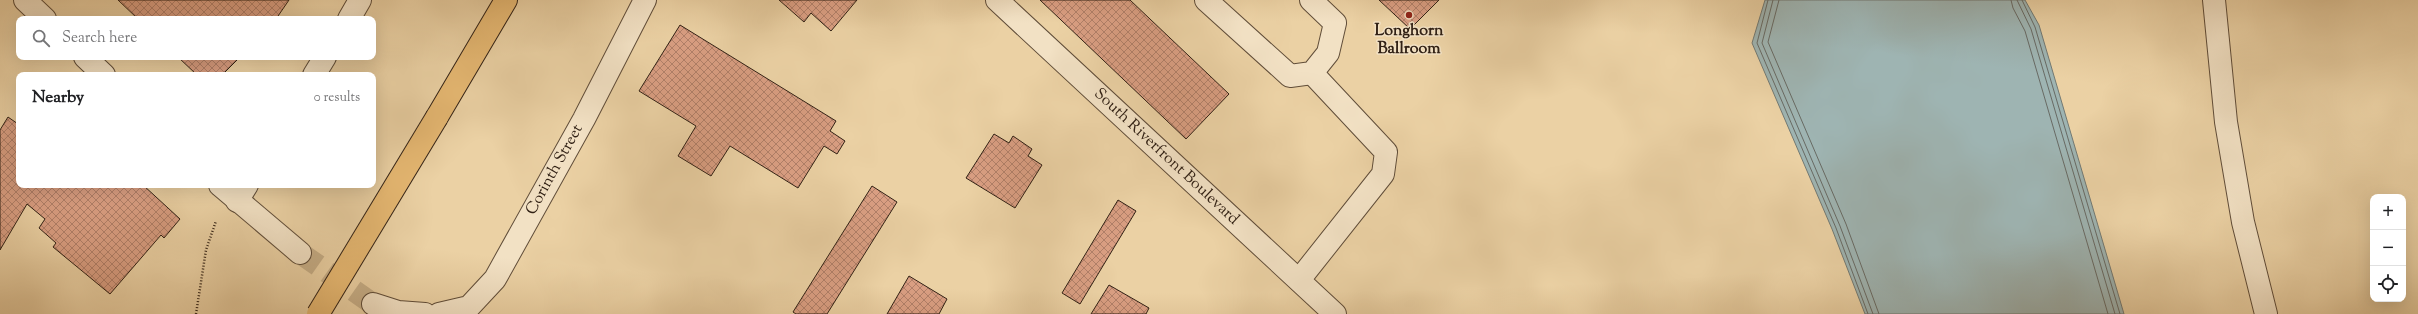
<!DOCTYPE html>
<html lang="en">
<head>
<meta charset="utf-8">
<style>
	body { margin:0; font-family:"Sorts Mill Goudy",serif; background:#f2f2f2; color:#202124 }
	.controls { position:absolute; right:12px; bottom:12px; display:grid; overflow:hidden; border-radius:8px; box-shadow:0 4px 16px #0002 }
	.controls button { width:36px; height:36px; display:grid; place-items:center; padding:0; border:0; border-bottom:1px solid #e0e0e0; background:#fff; color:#202124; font:20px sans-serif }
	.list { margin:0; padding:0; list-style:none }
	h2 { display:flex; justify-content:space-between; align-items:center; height:52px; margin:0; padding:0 16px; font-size:17px }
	h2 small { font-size:13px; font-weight:400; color:#757577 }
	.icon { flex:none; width:22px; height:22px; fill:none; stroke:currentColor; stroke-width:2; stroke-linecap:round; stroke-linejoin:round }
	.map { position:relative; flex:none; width:2418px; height:314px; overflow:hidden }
	.search { position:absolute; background:#fff; box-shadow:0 4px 16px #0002; left:16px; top:16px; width:360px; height:44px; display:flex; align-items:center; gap:10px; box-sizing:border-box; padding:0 14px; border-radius:8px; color:#757577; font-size:15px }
	.panel { position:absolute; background:#fff; box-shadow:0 4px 16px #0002; left:16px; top:72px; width:360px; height:116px; border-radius:8px }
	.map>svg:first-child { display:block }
</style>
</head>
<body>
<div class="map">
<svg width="2418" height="314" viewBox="0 0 2418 314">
	<defs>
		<pattern id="building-cross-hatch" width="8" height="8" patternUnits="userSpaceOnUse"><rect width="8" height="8" fill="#d99e82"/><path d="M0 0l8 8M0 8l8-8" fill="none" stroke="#b18069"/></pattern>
	</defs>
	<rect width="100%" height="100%" fill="#ebd1a4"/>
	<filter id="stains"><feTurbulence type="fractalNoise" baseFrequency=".005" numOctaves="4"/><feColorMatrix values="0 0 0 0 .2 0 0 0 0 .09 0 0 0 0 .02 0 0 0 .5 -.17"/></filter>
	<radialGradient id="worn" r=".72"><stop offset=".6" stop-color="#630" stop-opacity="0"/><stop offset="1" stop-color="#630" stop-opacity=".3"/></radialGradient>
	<!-- water -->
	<path fill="#9eb4b2" stroke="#727973" d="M1765,0h260l14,25 85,289h-259l-33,-85 -80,-186z"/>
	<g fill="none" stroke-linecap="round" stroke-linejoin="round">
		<!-- shore -->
		<g stroke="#686a64" stroke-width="1">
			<path d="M1768,0l-11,43 79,185 32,86"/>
			<path d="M1773,0l-11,43 78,183 33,88"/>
			<path d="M1779,0l-11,42 78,182 33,90"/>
			<path d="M2011,0l2,8 12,23 83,283"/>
			<path d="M2017,0l14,29 84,285"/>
			<path d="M2022,0l13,27 85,287"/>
		</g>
	</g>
	<!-- building -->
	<g fill="url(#building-cross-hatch)" stroke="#312115">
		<path d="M118,0h171l-13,19h-138z"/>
		<path d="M779,0h78l-26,31 -20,-18 -7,9z"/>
		<path d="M1040,0h90l99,94 -43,45z"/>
		<path d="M1379,0h60l-29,29z"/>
		<path d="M680,25l156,96 -6,10 15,10 -8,13 -13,-8 -26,42 -68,-42 -19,30 -33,-20 18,-30 -57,-35z"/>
		<path d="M178,57h62l-18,18h-25z"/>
		<path d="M8,117l10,7 1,-2v63h124l37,34 -16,19 -3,-3 -51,59 -57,-47 3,-4 -17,-15 6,-9 -18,-15 -27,46v-120z"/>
		<path d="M994,134l15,9 4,-7 19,13 -4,7 14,9 -27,43 -49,-30z"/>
		<path d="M872,186l25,16 -70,112h-31l-3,-2z"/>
		<path d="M1118,200l18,11 -56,93 -18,-11z"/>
		<path d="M909,276l38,23 -8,15h-52z"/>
		<path d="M1109,285l40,23 -3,6h-55z"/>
	</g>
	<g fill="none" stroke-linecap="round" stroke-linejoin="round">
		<!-- minor-tunnel -->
		<path stroke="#c6ae87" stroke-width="22" stroke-dasharray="22 11" stroke-linecap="butt" d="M300,253l73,51"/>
		<!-- minor casing -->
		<g stroke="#604d39" stroke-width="24">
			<g id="minor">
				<path d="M25,0l20,19"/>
				<path d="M997,0l338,314"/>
				<path d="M1206,0l84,76 22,-3 16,-20 7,-30 -24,-23"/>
				<path d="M2214,0l12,122 17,100 23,92"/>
				<path d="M349,19l11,-19"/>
				<path d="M85,57l19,18"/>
				<path d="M314,75l11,-18"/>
				<path d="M220,185l80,68"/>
				<path d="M237,201l10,-16"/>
				<path d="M1299,280l84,-106 3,-22 -74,-79"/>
				<path d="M373,304l25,8 27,2"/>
				<path d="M439,314l30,-7 26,-28 89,-160 61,-119"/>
			</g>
		</g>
		<!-- major casing -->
		<g stroke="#312115" stroke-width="24">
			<path id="major" d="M437,117l69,-117"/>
		</g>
		<!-- path -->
		<path stroke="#312115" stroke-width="2.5" stroke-dasharray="1 2" stroke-linecap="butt" d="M196,314l10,-64 10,-29"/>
		<!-- minor -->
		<use href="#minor" stroke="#f2e1c4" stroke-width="22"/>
		<!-- major -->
		<use href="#major" stroke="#e6b872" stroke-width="22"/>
		<!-- major-bridge casing -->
		<g stroke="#312115" stroke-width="24" stroke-linecap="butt">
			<path id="major-bridge" d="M318,314l119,-197"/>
		</g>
		<!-- major-bridge -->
		<use href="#major-bridge" stroke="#e6b872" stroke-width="22"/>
	</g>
	<!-- markers -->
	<circle fill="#8f2418" stroke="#f2e1c4" stroke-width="1.5" cx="1409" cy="15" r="4"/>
	<g text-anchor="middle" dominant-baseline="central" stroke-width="3" stroke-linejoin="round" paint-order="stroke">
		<!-- poi labels -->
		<g font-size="16" font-weight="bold" fill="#312115" stroke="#f2e1c4">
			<text x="1409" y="31">Longhorn<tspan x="1409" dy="18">Ballroom</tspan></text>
		</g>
		<!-- street labels -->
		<g font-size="16" fill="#312115" stroke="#f2e1c4">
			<text transform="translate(1166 157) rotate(43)">South Riverfront Boulevard</text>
			<text transform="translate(555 170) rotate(-61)">Corinth Street</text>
		</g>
	</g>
	<rect width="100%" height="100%" filter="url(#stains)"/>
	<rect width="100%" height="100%" fill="url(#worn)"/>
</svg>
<div class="controls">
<button>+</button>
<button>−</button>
<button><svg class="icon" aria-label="locate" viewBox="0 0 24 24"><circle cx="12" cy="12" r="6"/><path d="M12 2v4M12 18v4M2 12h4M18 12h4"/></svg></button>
</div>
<div class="search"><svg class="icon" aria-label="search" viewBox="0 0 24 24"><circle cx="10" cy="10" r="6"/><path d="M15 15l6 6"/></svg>Search here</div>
<section class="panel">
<h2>Nearby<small>0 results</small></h2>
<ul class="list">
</ul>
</section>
</div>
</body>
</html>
